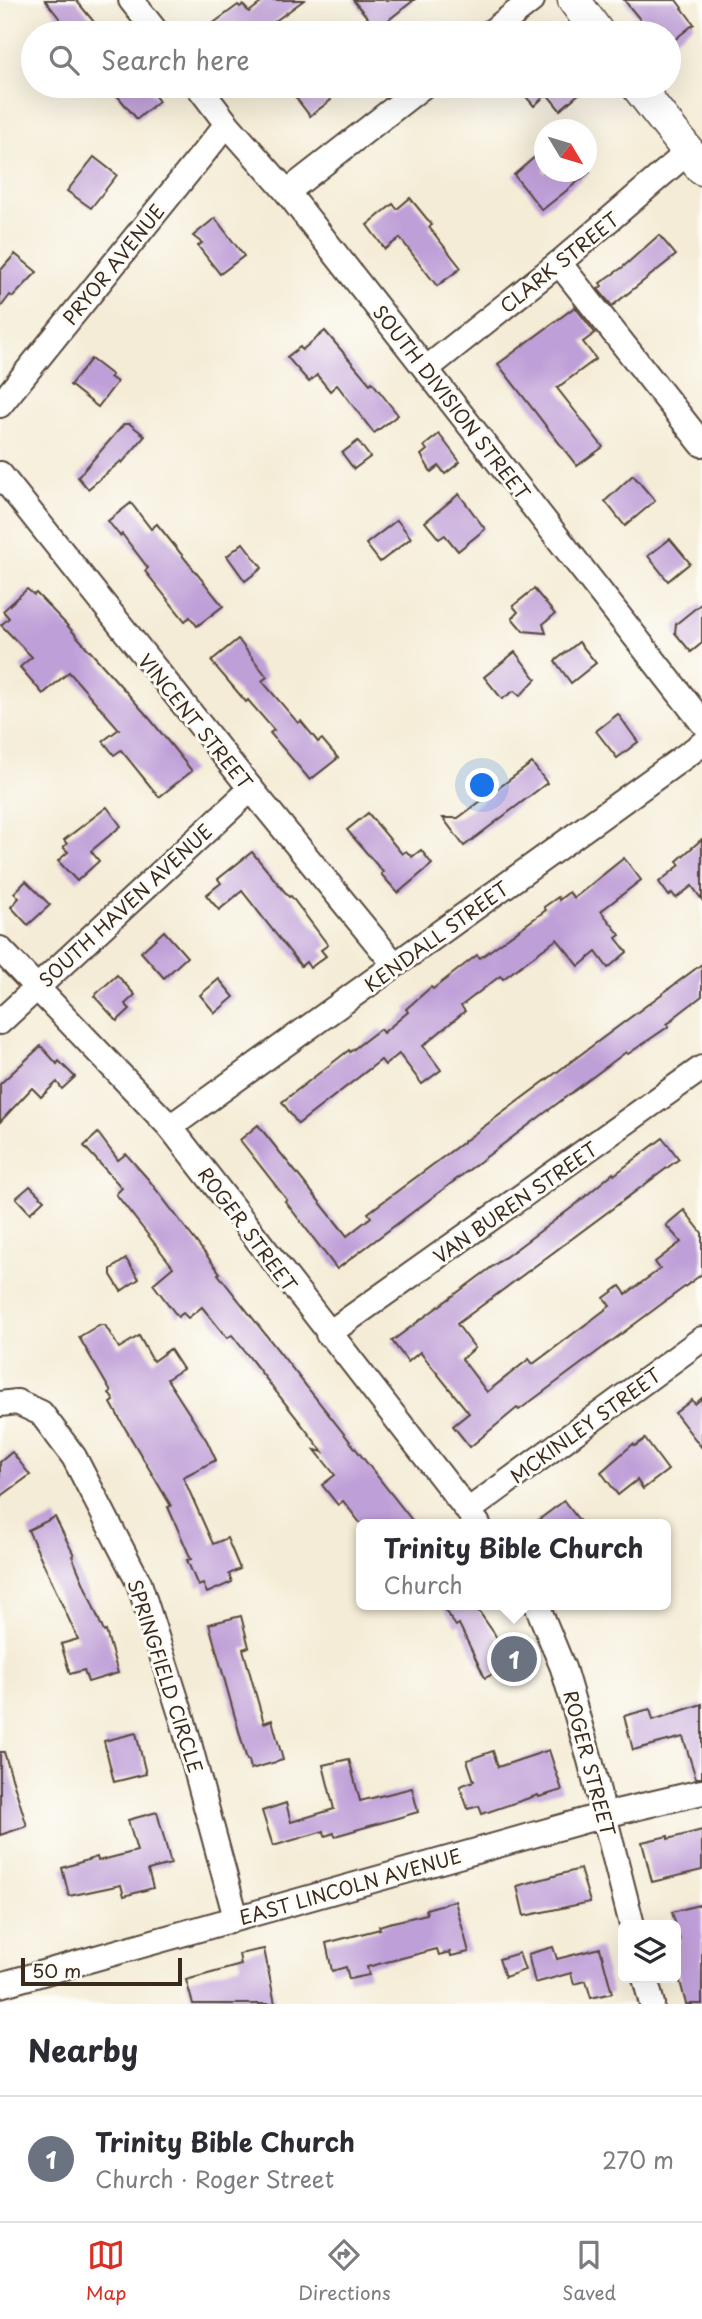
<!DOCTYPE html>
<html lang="en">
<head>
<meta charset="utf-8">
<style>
	body { margin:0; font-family:"Playpen Sans",sans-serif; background:#f2f2f3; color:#2b2b33 }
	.controls { position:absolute; right:21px; bottom:21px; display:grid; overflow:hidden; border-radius:10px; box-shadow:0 7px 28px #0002 }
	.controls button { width:63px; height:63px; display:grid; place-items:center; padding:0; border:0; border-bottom:2px solid #e1e1e2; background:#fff; color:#2b2b33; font:35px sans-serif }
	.compass { position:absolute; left:534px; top:119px; width:63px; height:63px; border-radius:50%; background:#fff; box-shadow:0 7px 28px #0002; rotate:128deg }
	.scale { position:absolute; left:21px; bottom:18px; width:161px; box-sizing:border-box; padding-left:7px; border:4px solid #3b2a1e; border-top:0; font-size:19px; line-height:24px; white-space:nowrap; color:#3b2a1e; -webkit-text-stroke:5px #fdfcf7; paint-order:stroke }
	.you { position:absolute; left:483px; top:786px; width:24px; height:24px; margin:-18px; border:5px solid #fff; border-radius:50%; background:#1a73e8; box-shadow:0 0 0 10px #1a73e833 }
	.badge { display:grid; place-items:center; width:46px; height:46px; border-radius:50%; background:#d93025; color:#fff; font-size:23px; font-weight:700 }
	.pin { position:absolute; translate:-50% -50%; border:4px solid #fff; box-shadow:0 2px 7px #0006 }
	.popup { position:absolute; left:356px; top:1519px; width:315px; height:91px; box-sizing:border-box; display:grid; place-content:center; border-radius:10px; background:#fff; filter:drop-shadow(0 2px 5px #0005); font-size:23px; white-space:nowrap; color:#7c7c81 }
	.popup b { font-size:26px; color:#2b2b33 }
	.popup::after { content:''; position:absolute; left:50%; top:100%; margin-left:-14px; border:14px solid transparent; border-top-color:#fff }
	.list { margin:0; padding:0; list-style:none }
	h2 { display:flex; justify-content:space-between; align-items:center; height:91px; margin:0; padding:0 28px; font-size:30px }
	h2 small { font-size:23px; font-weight:400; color:#7c7c81 }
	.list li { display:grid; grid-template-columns:46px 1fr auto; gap:21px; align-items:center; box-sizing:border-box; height:126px; padding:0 28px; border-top:2px solid #e1e1e2 }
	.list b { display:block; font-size:26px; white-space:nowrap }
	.list p { margin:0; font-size:23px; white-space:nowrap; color:#7c7c81 }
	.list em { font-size:23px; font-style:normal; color:#7c7c81 }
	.icon { flex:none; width:38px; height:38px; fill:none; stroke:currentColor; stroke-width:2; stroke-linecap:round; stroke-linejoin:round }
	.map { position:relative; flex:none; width:702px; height:2004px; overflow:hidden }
	.search { position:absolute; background:#fff; box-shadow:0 7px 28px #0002; left:21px; right:21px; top:21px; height:77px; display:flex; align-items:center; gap:18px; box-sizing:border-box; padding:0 24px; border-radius:38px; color:#7c7c81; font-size:26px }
	.sheet { height:217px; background:#fff }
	nav { display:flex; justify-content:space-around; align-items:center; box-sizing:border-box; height:98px; border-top:2px solid #e1e1e2; background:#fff; font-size:19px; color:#7c7c81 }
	nav a { display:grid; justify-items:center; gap:4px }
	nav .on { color:#d93025 }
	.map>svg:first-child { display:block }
</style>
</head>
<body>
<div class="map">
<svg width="702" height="2004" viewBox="0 0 702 2004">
	<rect width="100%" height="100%" fill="#fdfcf7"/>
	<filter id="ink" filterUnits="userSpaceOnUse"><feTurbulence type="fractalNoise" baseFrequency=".0143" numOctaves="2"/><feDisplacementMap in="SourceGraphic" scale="14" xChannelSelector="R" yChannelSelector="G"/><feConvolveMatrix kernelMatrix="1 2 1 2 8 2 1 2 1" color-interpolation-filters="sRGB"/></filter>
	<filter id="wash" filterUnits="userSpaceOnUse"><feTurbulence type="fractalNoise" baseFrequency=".00686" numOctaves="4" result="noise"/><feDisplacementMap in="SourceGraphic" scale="28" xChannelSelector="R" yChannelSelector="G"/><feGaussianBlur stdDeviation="1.57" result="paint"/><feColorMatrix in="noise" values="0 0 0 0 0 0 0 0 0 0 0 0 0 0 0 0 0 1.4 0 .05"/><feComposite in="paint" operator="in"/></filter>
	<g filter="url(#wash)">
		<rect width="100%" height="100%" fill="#f4ecd6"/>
		<g id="blocks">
			<!-- building -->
			<g fill="#bf9fd8">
				<path d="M45,0h31l27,33h-32z"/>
				<path d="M265,0h39l-45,33h-59l38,-28 2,2 3,-2 6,7z"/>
				<path d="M353,0h61l-37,29z"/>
				<path d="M624,0h52l18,24 -25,20v-11h-18z"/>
				<path d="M109,86h37l13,15 -22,18z"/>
				<path d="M287,86h57l-15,11 2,3 -21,16z"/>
				<path d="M517,86h71l-28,24 -13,-16 -13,12z"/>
				<path d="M544,149v23h46l-48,38 -28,-35z"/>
				<path d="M94,157l23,18 -26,33 -24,-17z"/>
				<path d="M410,198l22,27 -3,2 32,41 -24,18 -37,-48 -15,11 -18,-24 26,-21 4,5z"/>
				<path d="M215,218l29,38 -24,18 -22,-28 4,-3 -9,-7z"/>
				<path d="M659,235l17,20 -64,51 -14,-17 4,-3 -2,-3 23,-16z"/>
				<path d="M15,254l22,18 -24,25 -3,-2 -10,13v-37z"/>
				<path d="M575,307l20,26 -12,9 13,17 -39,29 46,59 -26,19 -79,-102z"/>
				<path d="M325,331l45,53 2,-2 26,33 -24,18 -37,-48 -7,6 -13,-16 -8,7 -22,-25 13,-10 2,3z"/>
				<path d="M91,359l21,16 -2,2 7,5 -19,25 -28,-22z"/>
				<path d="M124,424h6l15,12 -23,27 -1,-2 -33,28 -10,-12z"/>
				<path d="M439,434l21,28 -15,12 -6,-8 -8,6 -10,-17 6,-5 -3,-4z"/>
				<path d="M358,441l12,16 -16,12 -12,-16z"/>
				<path d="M633,475l22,26 -30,25 -20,-25z"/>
				<path d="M459,494l26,35 -27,22 -13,-16 -6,4 -14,-17z"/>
				<path d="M131,503l20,26 6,-5 66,82 -26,20 -7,-9 -5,4 -40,-50 3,-3 -26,-34 -2,2 -12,-15z"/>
				<path d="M397,520l14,18 -31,24 -14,-18z"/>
				<path d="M670,539l20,24 -22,18 -20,-25z"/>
				<path d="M243,543l19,25 -17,13 -18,-25z"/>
				<path d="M27,589l7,6 2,-2 30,31 84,95 42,52 -33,26 -38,-47 -7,5 -11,-14 16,-12 -50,-57 -26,22 -23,-27 12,-10 -31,-32 8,-7 -6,-7z"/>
				<path d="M534,589l21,25 -12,10 3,9 -23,-2 -11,-13 6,-6 -5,-6z"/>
				<path d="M702,603v40l-11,9 -16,-19 1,-9z"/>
				<path d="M238,639l29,38 -5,4 36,42 3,-2 17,21 4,-3 16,19 -28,22 -40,-47 4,-3 -26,-30 -2,2 -35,-41z"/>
				<path d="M579,642l17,21 -25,20 -16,-22z"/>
				<path d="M515,652l21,27 -16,17 -6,-5 -12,8 -18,-22z"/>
				<path d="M618,714l20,28 -21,16 -21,-27z"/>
				<path d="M532,763l15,20 -83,63 -21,-28h15z"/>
				<path d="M107,807l14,19 -30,25 8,10 -22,20 -19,-20 10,-9 -5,-5 4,-3 -3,-4z"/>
				<path d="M368,813l34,41 4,-3 6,6 9,-7 11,14 -34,29 -17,-19 2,-2 -36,-42z"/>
				<path d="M702,839v61l-10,-14 -16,12 -4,-5 -3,3 -10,-14 21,-17 -3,-4z"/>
				<path d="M252,852l37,45 2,-1 37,49 -7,5 5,6 -16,12 -4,-6 -5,4 -59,-75 -23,19 -13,-15 15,-12 -3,-4z"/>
				<path d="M624,858l17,22 -40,31 19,24 -4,3 11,14 -19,16 -12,-16 -17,14 -22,-27 -54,40 -3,-3 -39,30 4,5 -42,35 18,24 -19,14 -23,-30 -14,11 -4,-5 -83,64 -16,-22 67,-52 1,2 30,-23 3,4 25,-21 -2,-3 25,-22 2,2 44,-34 3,3 66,-48 -2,-3 14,-10 1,3 10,-8 5,6z"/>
				<path d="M26,881l24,24 -22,20 -17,-18 8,-9 -5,-5z"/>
				<path d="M164,931l23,26 -23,21 -23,-26z"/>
				<path d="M702,964v32l-30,23 1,1 -6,4 2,2 -41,28 -2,-2 -289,217 -52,-68 2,-1 -47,-60 18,-15 89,111 24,-19 -3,-4z"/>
				<path d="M117,975l18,20 -10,9 5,5 -13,12 -23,-25z"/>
				<path d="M219,979l15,18 -19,16 -15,-18z"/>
				<path d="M41,1046l16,18 2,-3 16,16 -13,12 -5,-7 -16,15 -9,-9 -32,34v-38z"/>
				<path d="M98,1133l20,27 8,-6 22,25 72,94 -2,1 197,250h-54l-18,-23 -5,4 -16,-20 13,-10 -20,-25 8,2 -91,-117 -5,3 -25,-31 -14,11 -5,-5 -5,4 -25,-33 20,-17 -57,-73 6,-6 -38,-42z"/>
				<path d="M663,1138l16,21 -222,165 18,24 -13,11 25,33 42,-33 4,5 77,-58 -6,-8 16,-12 6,8 34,-25 -5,-7 26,-20 -15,-17 18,-15 18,23v41l-183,136 -2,-2 -47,39 -17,-21 16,-13 -49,-61 -12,10 -16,-21 182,-135 39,-33 1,2z"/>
				<path d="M30,1186l14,14 -14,13 -14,-15z"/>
				<path d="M126,1259l13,20 -18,12 -10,-16v-6z"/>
				<path d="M99,1325h6l14,23 20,-12 14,25 17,-12 13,20 -16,10 40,62 9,19 -33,17 30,67 14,-6 13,31 -11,5 3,8 -25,11 -4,-9 -5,2 -11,-26 4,-1 -23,-52 3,-1 -49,-83 -11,-20 3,-2 -5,-8 2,-1 -32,-55z"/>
				<path d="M702,1398v50l-27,-35 17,-13 3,4z"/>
				<path d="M645,1439l23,31 -25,19 -6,-9 -19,15 -17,-23 32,-28 2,2z"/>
				<path d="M12,1452l18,23 -30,22v-35z"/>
				<path d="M564,1501l18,23h-49z"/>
				<path d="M55,1517l19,38 -2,1 32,76 2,-1 12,42 -30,9 -4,-12 -14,4 -9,-30 17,-5 -50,-109z"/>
				<path d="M441,1605h45l-8,5 16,23 16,33 -25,12 -26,-54 -3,2z"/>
				<path d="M241,1616l8,31 -6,2 21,74 8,-3 11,40 -32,9 -2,-9h-2l-38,-136z"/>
				<path d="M702,1704v74h-6l-13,-41 -50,13 -9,-34 26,-7 3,11z"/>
				<path d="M136,1733l10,41 -32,8 -10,-41z"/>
				<path d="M549,1750l13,40 -23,7 -1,-2 -56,19 -3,-8 -11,3 -8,-23 14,-5 -7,-21 26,-9 5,16z"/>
				<path d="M0,1752h4l23,74 -27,9z"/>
				<path d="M349,1759l11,42 52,-13 6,24 -83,24 -1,-3 -9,3 -1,-5 -51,15 -11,-35 24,-8 5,19 43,-13 -11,-44z"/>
				<path d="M157,1812l14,52 -23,6 5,18 -29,8 -3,-11 -52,11 -7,-28 35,-11 1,4 39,-10 -9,-31z"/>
				<path d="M702,1830v40l-50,12 -10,-40 26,-6v3z"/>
				<path d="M580,1869l10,33 -66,14 -7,-30z"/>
				<path d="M455,1901l14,51 -18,4 -1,-4 -11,3 -2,-6 -70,18 2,8 -20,4 -3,-12 -14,4 -6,-28 54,-14 -1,-3 10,-3 38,-9 -1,-5z"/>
				<path d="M702,1904v100h-16l-10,-38v-24l4,-1 -8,-29z"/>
				<path d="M553,1947l4,12 43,-11 12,45 -21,5 -5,-17 -12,3 -3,-11 -36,10 -7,-29z"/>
				<path d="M264,1949l11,55h-82l-7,-24 55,-15 -2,-11z"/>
				<path d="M519,1953l6,17 -20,7 -6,-18z"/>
			</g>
		</g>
	</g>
	<g filter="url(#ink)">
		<use href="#blocks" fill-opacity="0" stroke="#57473a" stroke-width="2"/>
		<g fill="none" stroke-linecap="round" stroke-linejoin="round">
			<!-- minor casing -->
			<g stroke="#57473a" stroke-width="28">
				<g id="minor">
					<path d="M131,0l26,33"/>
					<path d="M490,33l42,-33"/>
					<path d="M198,86l29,38 60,68 415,530"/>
					<path d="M287,192l136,-106"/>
					<path d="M559,263l143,181"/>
					<path d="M426,369l133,-106 130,-112"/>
					<path d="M0,405l227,-281"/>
					<path d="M0,474l251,315 144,176"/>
					<path d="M0,949l170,178 308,397"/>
					<path d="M0,1022l251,-233"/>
					<path d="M170,1127l532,-383"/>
					<path d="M328,1334l374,-266"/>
					<path d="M0,1404l17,-2 24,11 33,44 65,126 44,138 53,197"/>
					<path d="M468,1511l234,-172"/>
					<path d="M537,1605l26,63 27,92 42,165"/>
					<path d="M645,1978l7,26"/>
					<path d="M0,1985l604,-170 98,-23"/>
				</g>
			</g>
			<!-- tertiary casing -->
			<g stroke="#57473a" stroke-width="35">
				<g id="tertiary">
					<path d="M574,0l24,33"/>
					<path d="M637,86l65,83"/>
				</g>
			</g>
			<!-- minor -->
			<use href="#minor" stroke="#fff" stroke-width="24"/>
			<!-- tertiary -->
			<use href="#tertiary" stroke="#fff" stroke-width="32"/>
		</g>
	</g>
	<g text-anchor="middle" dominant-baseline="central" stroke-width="6" stroke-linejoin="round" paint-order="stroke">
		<!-- street labels -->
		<g font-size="19" fill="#3b2a1e" stroke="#fdfcf7">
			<text transform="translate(559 262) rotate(-39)">CLARK STREET</text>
			<text transform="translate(113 264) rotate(-51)">PRYOR AVENUE</text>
			<text transform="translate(452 402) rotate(52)">SOUTH DIVISION STREET</text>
			<text transform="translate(196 721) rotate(51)">VINCENT STREET</text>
			<text transform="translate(125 905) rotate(-43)">SOUTH HAVEN AVENUE</text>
			<text transform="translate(436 936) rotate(-36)">KENDALL STREET</text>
			<text transform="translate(515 1202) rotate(-35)">VAN BUREN STREET</text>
			<text transform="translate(248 1229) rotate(53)">ROGER STREET</text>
			<text transform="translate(585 1425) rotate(-36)">MCKINLEY STREET</text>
			<text transform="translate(166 1676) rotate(72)">SPRINGFIELD CIRCLE</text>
			<text transform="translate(590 1763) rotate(75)">ROGER STREET</text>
			<text transform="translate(350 1886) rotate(-16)">EAST LINCOLN AVENUE</text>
		</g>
	</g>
</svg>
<div class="controls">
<button><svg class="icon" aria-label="layers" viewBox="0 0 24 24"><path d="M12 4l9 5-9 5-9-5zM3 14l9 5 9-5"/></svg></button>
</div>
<svg class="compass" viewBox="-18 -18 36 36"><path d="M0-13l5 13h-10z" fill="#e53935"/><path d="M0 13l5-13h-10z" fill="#7c7c81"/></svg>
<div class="scale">50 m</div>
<div class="you"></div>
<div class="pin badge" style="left:514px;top:1659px;background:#6b7280">1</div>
<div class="popup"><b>Trinity Bible Church</b>Church</div>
<div class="search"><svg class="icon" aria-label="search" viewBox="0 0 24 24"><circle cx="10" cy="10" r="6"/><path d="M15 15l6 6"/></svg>Search here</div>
</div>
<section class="sheet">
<h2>Nearby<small></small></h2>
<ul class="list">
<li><span class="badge" style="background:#6b7280">1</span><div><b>Trinity Bible Church</b><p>Church · Roger Street</p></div><em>270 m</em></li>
</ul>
</section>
<nav>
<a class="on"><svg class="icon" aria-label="map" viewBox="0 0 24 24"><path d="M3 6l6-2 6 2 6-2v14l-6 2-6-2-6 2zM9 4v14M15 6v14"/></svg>Map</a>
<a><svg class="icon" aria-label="directions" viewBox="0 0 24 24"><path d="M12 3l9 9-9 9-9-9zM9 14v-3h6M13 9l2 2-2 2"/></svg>Directions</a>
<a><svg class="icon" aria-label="saved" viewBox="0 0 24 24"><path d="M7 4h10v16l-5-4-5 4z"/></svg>Saved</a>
</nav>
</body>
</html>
